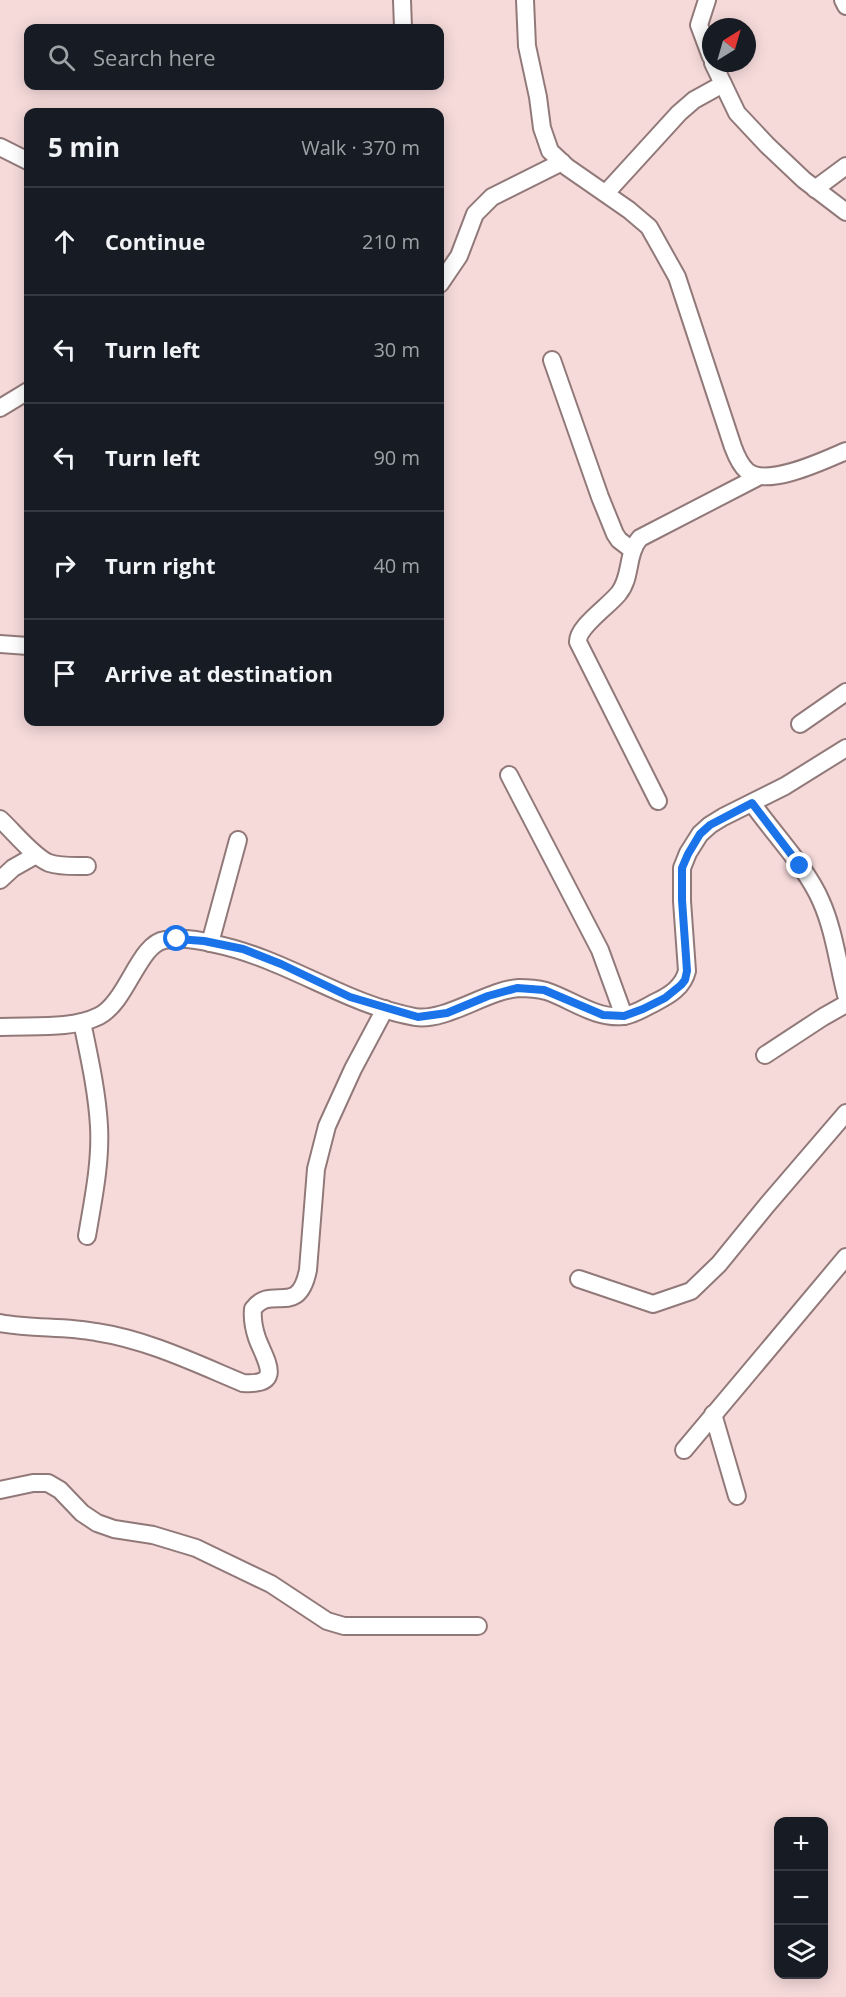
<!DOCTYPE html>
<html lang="en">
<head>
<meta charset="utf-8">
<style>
	body { margin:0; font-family:"Open Sans",sans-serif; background:#20242c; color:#f1f3f6 }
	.controls { position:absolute; right:18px; bottom:18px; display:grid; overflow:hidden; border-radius:12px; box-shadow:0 3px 15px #0003 }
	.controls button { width:54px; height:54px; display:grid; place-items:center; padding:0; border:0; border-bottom:2px solid #363941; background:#171b24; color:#f1f3f6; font:30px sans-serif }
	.compass { position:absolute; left:702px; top:18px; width:54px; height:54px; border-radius:50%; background:#171b24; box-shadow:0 3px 15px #0003; rotate:37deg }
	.stop { position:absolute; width:18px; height:18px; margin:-14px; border:4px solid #1a73e8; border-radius:50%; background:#fff }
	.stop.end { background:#1a73e8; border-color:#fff; box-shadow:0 2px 6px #0008 }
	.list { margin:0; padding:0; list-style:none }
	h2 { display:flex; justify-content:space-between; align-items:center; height:78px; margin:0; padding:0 24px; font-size:26px }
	h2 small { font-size:20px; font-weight:400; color:#9ea1a6 }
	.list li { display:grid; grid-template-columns:39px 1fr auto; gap:18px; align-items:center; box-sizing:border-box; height:108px; padding:0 24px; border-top:2px solid #363941 }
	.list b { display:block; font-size:22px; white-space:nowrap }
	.list em { font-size:20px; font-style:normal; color:#9ea1a6 }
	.icon { flex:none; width:33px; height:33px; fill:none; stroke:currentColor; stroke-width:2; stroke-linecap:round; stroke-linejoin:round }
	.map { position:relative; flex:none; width:846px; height:1997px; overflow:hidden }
	.search { position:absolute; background:#171b24; box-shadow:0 3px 15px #0003; left:24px; top:24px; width:420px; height:66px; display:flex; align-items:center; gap:15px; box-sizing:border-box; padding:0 21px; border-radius:12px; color:#9ea1a6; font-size:22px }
	.panel { position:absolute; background:#171b24; box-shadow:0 3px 15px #0003; left:24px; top:108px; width:420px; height:618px; border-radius:12px }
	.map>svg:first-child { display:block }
</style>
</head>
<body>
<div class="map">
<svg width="846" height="1997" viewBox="0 0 846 1997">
	<rect width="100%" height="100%" fill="#f6dada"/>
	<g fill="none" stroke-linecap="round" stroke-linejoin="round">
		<!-- minor casing -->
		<g stroke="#927979" stroke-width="20">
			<g id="minor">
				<path d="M402,0l1,28"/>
				<path d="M525,0l2,46 11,51 4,31 8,23 17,16 62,43 20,17 28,50 56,170c3,8 7,18 14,24 20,17 78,-11 99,-20"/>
				<path d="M707,0l-8,25 12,32"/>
				<path d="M843,0l3,6"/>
				<path d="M713,63l24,50 30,32 37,35 42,32"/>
				<path d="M0,147l28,14"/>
				<path d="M815,189l31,-23"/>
				<path d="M606,193l73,-80 15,-13 29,-16"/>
				<path d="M440,284l19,-28 16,-42 17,-17 70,-35"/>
				<path d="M552,360l48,137 15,37 4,6 13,10"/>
				<path d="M0,408l28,-17"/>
				<path d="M0,644l28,2"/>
				<path d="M800,724l46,-32"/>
				<path d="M509,775l91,175 24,66"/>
				<path d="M658,801l-80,-159c-1,-15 31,-36 41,-49 13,-16 7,-39 21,-55l118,-61"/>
				<path d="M752,803c21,30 55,65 69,98 13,29 17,63 25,94"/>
				<path d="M0,819c13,12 34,38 49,44 13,4 25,3 38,3"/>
				<path d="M0,880l13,-12 23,-13"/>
				<path d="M210,943l28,-103"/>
				<path d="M82,1022c7,34 15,69 17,104 2,37 -6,74 -12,110"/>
				<path d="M0,1027c30,-2 71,3 99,-11 28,-14 40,-73 66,-76 16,-3 34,0 50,4 72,15 129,60 200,73 31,5 72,-27 104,-29 8,0 19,1 27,3 25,8 49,28 77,25 11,-1 23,-9 33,-14 14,-7 27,-15 31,-31l-5,-70v-33l6,-15 12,-19 10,-9 13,-8 62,-31 61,-38"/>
				<path d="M765,1055l58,-38 23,-13"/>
				<path d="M579,1279l74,25 38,-13 28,-27 48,-59 79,-92"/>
				<path d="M0,1323c32,6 64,3 96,9 52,8 99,31 147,51 42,3 22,-23 14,-45 -3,-9 -5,-19 -4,-29 19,-26 45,10 55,-39l8,-101 11,-43 26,-57 32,-60"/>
				<path d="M713,1414l24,82"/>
				<path d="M684,1450l162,-193"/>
				<path d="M0,1490l33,-7h15l12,7 22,23 15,10 17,6 39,6 43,13 75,36 56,37 17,5h134"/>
			</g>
		</g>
		<!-- minor -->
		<use href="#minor" stroke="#fff" stroke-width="16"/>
	</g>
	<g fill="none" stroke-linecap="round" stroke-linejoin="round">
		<!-- route -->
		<path stroke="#1a73e8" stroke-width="8" d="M177,939l27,2 39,8 38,15 69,33 68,20 29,-4 41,-17 29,-8 27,2 59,25 21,1 19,-7 22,-11 16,-13 4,-5 2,-9 -5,-71v-32l6,-14 12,-20 10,-9 42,-22 48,63"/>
	</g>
</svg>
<div class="controls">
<button>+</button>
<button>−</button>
<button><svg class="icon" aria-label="layers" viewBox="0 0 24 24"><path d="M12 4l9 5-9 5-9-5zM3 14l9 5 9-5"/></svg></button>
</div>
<svg class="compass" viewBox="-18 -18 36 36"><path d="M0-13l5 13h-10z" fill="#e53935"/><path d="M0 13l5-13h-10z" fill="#9ea1a6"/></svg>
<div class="stop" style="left:177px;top:939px"></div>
<div class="stop end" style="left:800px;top:866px"></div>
<div class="search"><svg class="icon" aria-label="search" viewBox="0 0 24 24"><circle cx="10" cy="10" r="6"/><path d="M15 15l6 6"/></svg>Search here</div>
<section class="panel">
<h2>5 min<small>Walk · 370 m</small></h2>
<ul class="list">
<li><svg class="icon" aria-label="ahead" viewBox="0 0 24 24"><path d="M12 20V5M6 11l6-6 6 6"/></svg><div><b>Continue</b></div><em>210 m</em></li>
<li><svg class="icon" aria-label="left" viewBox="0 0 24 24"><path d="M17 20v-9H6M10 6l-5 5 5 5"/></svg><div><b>Turn left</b></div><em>30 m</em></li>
<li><svg class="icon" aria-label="left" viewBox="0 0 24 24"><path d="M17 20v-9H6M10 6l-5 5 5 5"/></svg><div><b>Turn left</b></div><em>90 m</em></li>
<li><svg class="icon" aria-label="right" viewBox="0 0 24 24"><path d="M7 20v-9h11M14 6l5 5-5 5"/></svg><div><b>Turn right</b></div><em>40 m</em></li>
<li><svg class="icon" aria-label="arrive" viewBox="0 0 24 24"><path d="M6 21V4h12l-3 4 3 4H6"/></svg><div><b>Arrive at destination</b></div></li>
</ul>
</section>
</div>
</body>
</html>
